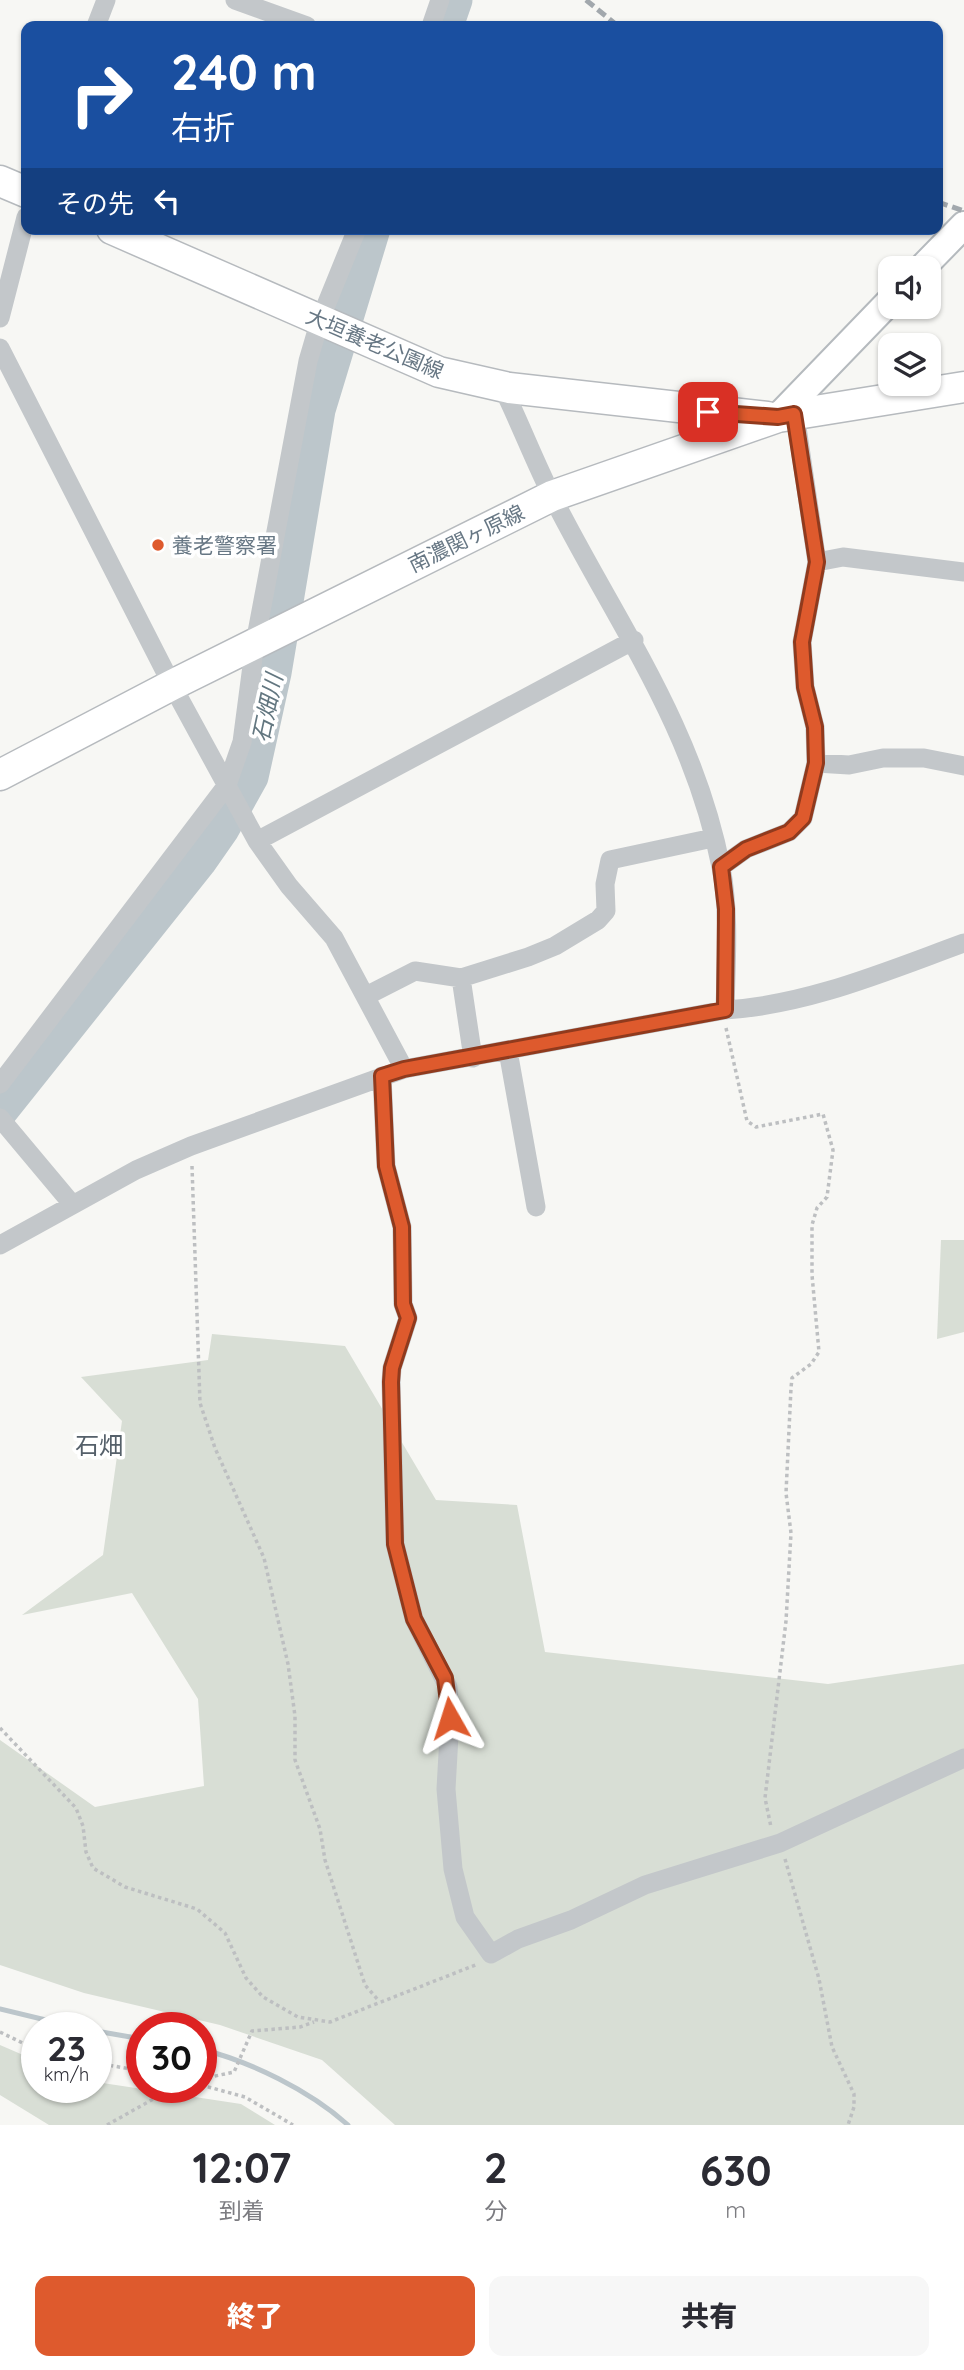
<!DOCTYPE html>
<html lang="ja">
<meta charset="utf-8">
<style>
:root{--surface:#fff;--page:#f7f7f7;--text:#2b2b33;--muted:#7c7c81;--accent:#de5a2d}
body{margin:0;font-family:Quicksand,"Noto Sans JP",sans-serif;background:var(--page);color:var(--text);height:100vh;display:flex;flex-direction:column;font-size:26px;white-space:nowrap}
*{box-sizing:border-box;margin:0}
p{font-size:23px;color:var(--muted)}
.icon{flex:none;width:38px;height:38px;fill:none;stroke:currentColor;stroke-width:2;stroke-linecap:round;stroke-linejoin:round}
.map{position:relative;height:2125px;overflow:hidden}
.panel{display:flex;flex-direction:column;background:var(--surface);flex:1}
.panel>*{flex:none}
.banner{position:absolute;left:21px;top:21px;width:922px;height:214px;border-radius:14px;box-shadow:0 2px 5px #0004;background:#1a4fa0;color:#fff;overflow:hidden}
.buttons{position:absolute;left:878px;top:256px;display:grid;gap:14px}
.buttons a{display:grid;place-items:center;width:63px;height:63px;border-radius:14px;background:var(--surface);box-shadow:0 2px 5px #0004;font-size:35px}
.speed{position:absolute;left:21px;top:2012px;display:flex;gap:14px;font-size:35px;font-weight:700;text-align:center}
.speed>*{display:grid;place-content:center;width:91px;height:91px;border-radius:50%;background:var(--surface);box-shadow:0 2px 5px #0004;line-height:1}
.speed small{font-size:18px;font-weight:400}
.speed .limit{border:10px solid #d22;background:#fff;color:#111}
.pin{position:absolute;display:grid;place-items:center;width:60px;height:60px;color:#fff;margin:-30px;border-radius:14px;box-shadow:0 4px 10px #0006}
.me{position:absolute;width:77px;margin:-38px;rotate:354deg;stroke-linejoin:round;filter:drop-shadow(0 0 5px #0008)}
.turn{display:flex;align-items:center;gap:24px;height:147px;padding:0 35px;font-size:32px}
.turn .icon{width:91px;height:91px;stroke-width:2.5}
.turn b{display:block;font-size:49px;line-height:60px}
.then{display:flex;align-items:center;height:66px;padding:0 35px;background:#0003;gap:14px;font-size:26px}
.eta{display:flex;justify-content:space-evenly;align-items:center;height:119px;text-align:center}
.eta b{font-size:42px;font-weight:800;line-height:49px}
.action{display:flex;gap:14px;margin-top:auto;padding:14px 35px}
.action a{flex:1;height:80px;border-radius:14px;background:var(--accent);color:#fff;font-size:28px;font-weight:800;line-height:80px;text-align:center}
.action a+a{background:var(--page);color:var(--text)}
.map>svg:first-child{display:block}
</style>
<div class="map">
<svg width="964" height="2125" viewBox="0 0 964 2125">
<rect width="100%" height="100%" fill="#f7f7f4"/>
<path fill="#d8ded5" d="M941,1240H964V1332L937,1339Z
M212,1334L345,1346L436,1500L517,1505L545,1652L828,1684L964,1664V2125H395L322,2060L220,2025L84,1993L0,1965V1740L95,1807L204,1786L198,1699L132,1593L22,1615L103,1555L122,1421L81,1377L208,1360Z
M0,2045L37,2061V2088H96V2082L241,2104L275,2125H49L0,2095Z"/>
<g fill="none" stroke-linecap="round" stroke-linejoin="round">
<path stroke="#bcc6cb" stroke-width="5" d="M0,2009L79,2028
M96,2031L142,2039
M201,2049C251,2062 309,2090 348,2125"/>
<path stroke="#bcc6cb" stroke-width="33" d="M447,26L456,0
M0,1113L200,862L223,829L252,777L275,673L319,410L374,229"/>
<defs>
<path id="secondary" d="M922,268L964,225
M778,417L891,300"/>
<path id="primary" d="M0,181L26,192
M112,229L439,372L509,388L767,417
M0,775L172,685L552,496L778,417L964,387"/>
</defs>
<use href="#secondary" stroke="#b5babe" stroke-width="30"/>
<use href="#primary" stroke="#b6babe" stroke-width="33"/>
<path stroke="#bdbfc1" stroke-width="3.5" stroke-dasharray="3.5 3.5" stroke-linecap="butt" d="M726,1028L747,1121L756,1127L823,1114L833,1150L827,1197L817,1208L812,1225V1275L819,1352L811,1364L792,1378L791,1388L786,1493L791,1533L786,1621L765,1798L771,1827
M192,1166L200,1403L215,1448L264,1558L288,1664L295,1716V1760L320,1829L325,1860L365,1985L379,2001
M0,1728L76,1808L83,1826L86,1852L93,1868L125,1887L197,1909L225,1933L246,1978L263,1997L298,2017L330,2022L478,1964
M785,1859L819,1979L832,2047L854,2094V2107L848,2125
M0,2032L37,2050
M96,2063L142,2071
M201,2079L234,2072L252,2031L300,2027L314,2022
M201,2085L245,2097L293,2125
M107,2125L173,2088"/>
<path stroke="#c3c7ca" stroke-width="19" d="M235,0L307,26
M96,26L106,0
M431,26L440,0
M0,318L26,217
M0,348L172,685L257,841L289,886L334,938L404,1069
M509,388L508,399C523,431 536,464 552,496C615,621 693,724 721,867C730,914 726,963 725,1010
M817,562L843,557L964,572
M816,763L849,765L883,758H924L964,766
M257,841L634,640
M721,867L746,849L789,832L803,818L816,763L815,727L805,687L802,642L817,562L795,414
M461,978L473,1058
M366,996L415,971L461,978L528,957L555,946L598,920L606,911L605,884L610,860L713,838
M508,1051L536,1207
M382,1076L386,1166L402,1227L403,1304L408,1318L392,1368L391,1382L395,1544L414,1619L448,1687L450,1718L446,1789L453,1869L465,1917L491,1954L518,1939L571,1920L645,1885L780,1843L964,1758
M0,1084L227,785L242,742L255,643L308,361L320,320L357,229
M0,1118L72,1204
M0,1245L136,1170L191,1146L404,1069L725,1010C808,1005 887,971 964,943"/>
<use href="#secondary" stroke="#fff" stroke-width="26"/>
<use href="#primary" stroke="#fff" stroke-width="30"/>
<path stroke="#a2a8ad" stroke-width="5" stroke-dasharray="10 5" stroke-linecap="butt" d="M586,0L618,26
M938,202L964,211"/>
</g>
<g fill="none" stroke-linecap="round" stroke-linejoin="round">
<defs>
<path id="route" d="M450,1718L445,1678L414,1619L395,1544L391,1382L392,1368L408,1318L403,1304L402,1227L386,1166L382,1076L404,1069L725,1010L726,909L721,867L746,849L789,832L803,818L816,763L815,727L805,687L802,642L817,562L794,414L778,417L708,412"/>
</defs>
<use href="#route" stroke="#903a1d" stroke-width="18"/>
<use href="#route" stroke="#de5a2d" stroke-width="12"/>
</g>
<circle fill="#de5a2d" stroke="#fff" stroke-width="2.5" cx="158" cy="545" r="7"/>
<g text-anchor="middle" dominant-baseline="central" stroke-width="7" stroke-linejoin="round" paint-order="stroke">
<g font-size="21" fill="#677784" stroke="#fff">
<text transform="translate(375 343) rotate(23)">大垣養老公園線</text>
<text transform="translate(466 538) rotate(-26)">南濃関ヶ原線</text>
</g>
<g font-size="21" fill="#677784" stroke="#fff" text-anchor="start">
<text x="172" y="545">養老警察署</text>
</g>
<g font-size="23" font-style="italic" fill="#637780" stroke="#fff">
<text transform="translate(267 708) rotate(-78)">石畑川</text>
</g>
<g font-size="24" fill="#55606a" stroke="#fff">
<text x="99" y="1445">石畑</text>
</g>
</g>
</svg>
<div class="buttons">
<a><svg class="icon" aria-label="sound" viewBox="0 0 24 24"><path d="M4 9h4l5-4v14l-5-4H4zM17 9q2 3 0 6"/></svg></a>
<a><svg class="icon" aria-label="layers" viewBox="0 0 24 24"><path d="M12 4l9 5-9 5-9-5zM3 14l9 5 9-5"/></svg></a>
</div>
<div class="speed"><div>23<small>km/h</small></div><div class="limit">30</div></div>
<div class="pin" style="left:708px;top:412px;background:#d93025"><svg class="icon" aria-label="arrive" viewBox="0 0 24 24"><path d="M6 21V4h12l-3 4 3 4H6"/></svg></div>
<svg class="me" style="left:450px;top:1718px" viewBox="-20 -20 40 40"><path d="M0-17L14 15 0 8-14 15z" fill="#de5a2d" stroke="#fff" stroke-width="4"/></svg>
<div class="banner">
<div class="turn"><svg class="icon" aria-label="right" viewBox="0 0 24 24"><path d="M7 20v-9h11M14 6l5 5-5 5"/></svg><div><b>240 m</b>右折</div></div>
<div class="then">その先<svg class="icon" aria-label="left" viewBox="0 0 24 24"><path d="M17 20v-9H6M10 6l-5 5 5 5"/></svg></div>
</div>
</div>
<section class="panel">
<div class="eta">
<div><b>12:07</b><p>到着</p></div>
<div><b>2</b><p>分</p></div>
<div><b>630</b><p>m</p></div>
</div>
<div class="action"><a>終了</a><a>共有</a></div>
</section>
